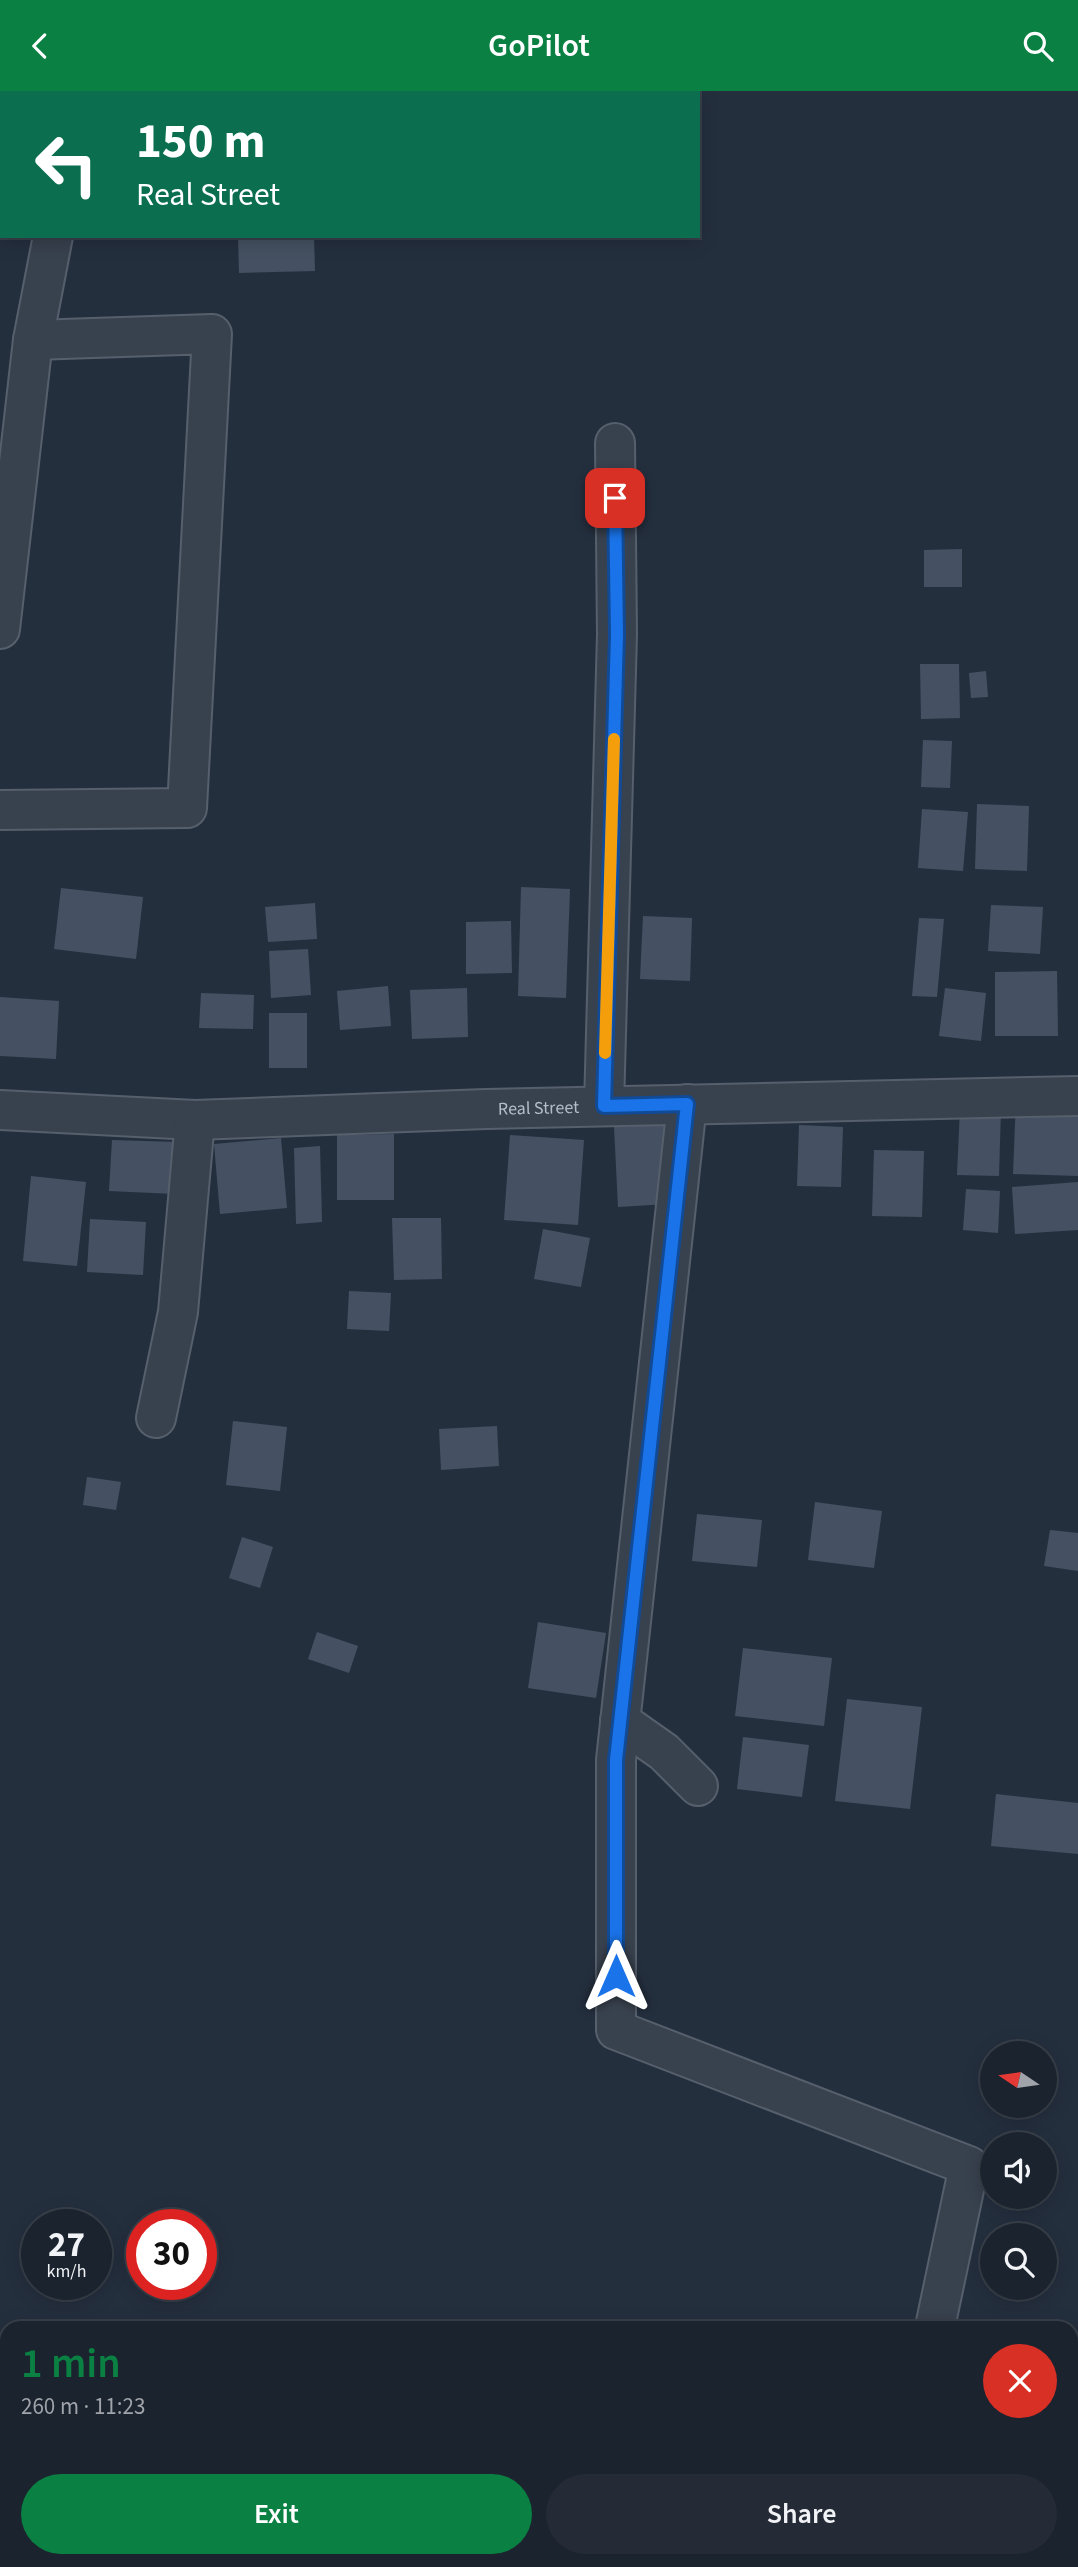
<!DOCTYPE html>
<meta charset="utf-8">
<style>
:root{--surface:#1b232e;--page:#242b36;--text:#f1f3f6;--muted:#a0a4aa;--line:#39404a;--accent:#0b8043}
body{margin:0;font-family:"Source Sans 3",sans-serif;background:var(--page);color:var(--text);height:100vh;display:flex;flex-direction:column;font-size:26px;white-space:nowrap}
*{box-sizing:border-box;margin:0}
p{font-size:23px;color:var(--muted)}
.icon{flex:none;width:38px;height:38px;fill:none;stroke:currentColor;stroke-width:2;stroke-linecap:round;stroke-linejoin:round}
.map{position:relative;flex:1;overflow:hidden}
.details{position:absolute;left:0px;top:2230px;width:1078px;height:247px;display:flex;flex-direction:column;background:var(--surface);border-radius:21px 21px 0 0;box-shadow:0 4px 18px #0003,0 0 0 2px var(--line)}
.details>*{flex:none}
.banner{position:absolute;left:0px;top:0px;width:700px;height:147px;box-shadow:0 4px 18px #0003,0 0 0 2px var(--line);background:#0b6e4f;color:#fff;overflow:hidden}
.needle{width:46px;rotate:283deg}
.tools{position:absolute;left:980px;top:1950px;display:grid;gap:14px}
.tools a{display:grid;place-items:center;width:77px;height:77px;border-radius:50%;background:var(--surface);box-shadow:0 4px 18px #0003,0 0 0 2px var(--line);font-size:35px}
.speed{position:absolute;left:21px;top:2118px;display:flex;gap:14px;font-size:35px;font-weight:700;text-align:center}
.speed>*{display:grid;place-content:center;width:91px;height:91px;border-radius:50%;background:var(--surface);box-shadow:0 4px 18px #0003,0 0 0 2px var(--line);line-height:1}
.speed small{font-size:18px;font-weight:400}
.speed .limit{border:10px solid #d22;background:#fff;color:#111}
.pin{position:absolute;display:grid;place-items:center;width:60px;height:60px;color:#fff;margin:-30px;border-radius:14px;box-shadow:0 4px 10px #0006}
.me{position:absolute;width:77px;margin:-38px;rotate:0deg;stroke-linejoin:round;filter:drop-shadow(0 0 5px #0008)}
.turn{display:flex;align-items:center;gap:24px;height:147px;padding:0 21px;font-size:32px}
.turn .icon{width:91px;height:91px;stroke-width:2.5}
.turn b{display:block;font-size:49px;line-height:60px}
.round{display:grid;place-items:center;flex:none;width:74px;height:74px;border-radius:37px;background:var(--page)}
.summary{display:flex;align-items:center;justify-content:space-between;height:119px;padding:0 21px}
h1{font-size:42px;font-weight:600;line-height:52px;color:var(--accent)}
.action{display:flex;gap:14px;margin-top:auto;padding:14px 21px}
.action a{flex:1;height:80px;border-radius:42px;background:var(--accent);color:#fff;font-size:28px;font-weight:600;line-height:80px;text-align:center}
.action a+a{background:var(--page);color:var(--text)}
header{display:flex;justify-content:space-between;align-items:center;height:91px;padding:0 21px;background:var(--accent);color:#fff;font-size:32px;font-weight:600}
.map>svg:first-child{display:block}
</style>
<header><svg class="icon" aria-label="back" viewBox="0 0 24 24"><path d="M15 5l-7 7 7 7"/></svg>GoPilot<svg class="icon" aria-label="search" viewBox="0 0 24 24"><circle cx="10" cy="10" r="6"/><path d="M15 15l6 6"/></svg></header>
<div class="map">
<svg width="1078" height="2476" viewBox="0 0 1078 2476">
<rect width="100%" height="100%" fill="#242f3e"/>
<path fill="#455162" d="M238,145H314L315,180L239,182Z
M962,458V496H924V459Z
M920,573H959L960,627L921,628Z
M986,580L988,606L971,607L969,582Z
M923,649L952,650L950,697L921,696Z
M977,713L1029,715L1027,780L975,778Z
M922,718L968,721L963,780L918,777Z
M521,796L570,798L566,907L518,905Z
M61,797L143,806L136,868L54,858Z
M315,812L317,848L268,851L265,816Z
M991,814L1043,816L1040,863L988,860Z
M643,825L692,827L690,890L640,888Z
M919,827L944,828L937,906L912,905Z
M511,830L512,882L466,883V831Z
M308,858L311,904L271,907L269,860Z
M1057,880L1058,945H995V881Z
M388,895L391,935L340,939L337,900Z
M467,897L468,946L412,948L410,899Z
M945,897L986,902L981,950L939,945Z
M201,902L254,904L253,938L199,937Z
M0,906L59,910L56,968L0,965Z
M269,922H307V977H269Z
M1016,1008L1078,1010V1085L1013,1083Z
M960,1017L1001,1018L999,1085L957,1084Z
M664,1032L668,1113L618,1116L614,1035Z
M799,1034L843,1036L841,1096L797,1095Z
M394,1043V1109H337V1044Z
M510,1044L584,1049L578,1134L504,1129Z
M281,1047L287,1117L220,1123L214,1053Z
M112,1049L177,1051L175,1103L109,1100Z
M320,1055L322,1131L296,1133L294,1057Z
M874,1059L924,1060L922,1126L872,1125Z
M31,1085L86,1091L77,1175L23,1170Z
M1078,1091V1139L1015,1143L1012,1096Z
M966,1098L1000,1100L998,1142L963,1139Z
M392,1127H441L442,1188L394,1189Z
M90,1128L146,1131L143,1184L87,1181Z
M543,1138L590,1147L581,1196L534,1188Z
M349,1200L391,1202L389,1240L347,1238Z
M233,1330L287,1336L280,1400L226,1394Z
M497,1335L499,1375L441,1379L439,1338Z
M87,1386L121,1391L116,1419L83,1414Z
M815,1411L882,1420L874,1477L808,1469Z
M697,1423L762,1429L757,1476L692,1470Z
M1050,1439L1078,1442V1480L1044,1475Z
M242,1446L273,1456L260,1497L229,1487Z
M538,1531L606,1542L596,1607L528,1597Z
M317,1541L358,1555L349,1582L308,1568Z
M743,1557L832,1567L824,1635L735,1625Z
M847,1608L922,1616L910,1718L835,1710Z
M743,1646L809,1654L802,1706L737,1698Z
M996,1703L1078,1712V1763L991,1755Z
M1071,2396L1078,2398V2431L1071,2429Z"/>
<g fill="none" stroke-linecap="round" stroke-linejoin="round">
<defs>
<g id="minor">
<path d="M78,2V0"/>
<path d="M0,111H2"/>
<path d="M0,538L33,249L53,145"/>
<path d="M0,719L187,717L212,243L33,249"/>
<path d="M687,1013L616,1669V1939L969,2075L935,2236"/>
<path d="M604,1015L617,543L615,352"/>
<path id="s1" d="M0,1019L195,1029L486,1018L1078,1005"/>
<path d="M156,1327L178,1221L195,1029"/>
<path d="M620,1630L664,1661L698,1695"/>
<path d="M1071,2340L1078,2343"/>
</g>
</defs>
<use href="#minor" stroke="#565f6c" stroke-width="42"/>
<use href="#minor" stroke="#38414e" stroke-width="38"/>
</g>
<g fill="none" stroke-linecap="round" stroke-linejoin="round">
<defs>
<path id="route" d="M615,407L617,543L604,1015L687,1013L616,1669V1885"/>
</defs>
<use href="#route" stroke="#114b97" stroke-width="18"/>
<use href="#route" stroke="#1a73e8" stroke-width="12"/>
<path stroke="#f59e0b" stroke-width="12" d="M605,962L614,648"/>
</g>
<g text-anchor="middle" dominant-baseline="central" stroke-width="7" stroke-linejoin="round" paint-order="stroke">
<g font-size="18" fill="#b4bcc9" stroke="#1d2633">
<text stroke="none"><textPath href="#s1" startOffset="539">Real Street</textPath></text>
</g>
</g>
</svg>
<div class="tools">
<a><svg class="needle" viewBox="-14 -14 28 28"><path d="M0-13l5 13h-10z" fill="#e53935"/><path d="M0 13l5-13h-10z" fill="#a0a4aa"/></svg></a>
<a><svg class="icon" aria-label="sound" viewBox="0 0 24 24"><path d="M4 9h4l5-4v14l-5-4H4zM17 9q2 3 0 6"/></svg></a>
<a><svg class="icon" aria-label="search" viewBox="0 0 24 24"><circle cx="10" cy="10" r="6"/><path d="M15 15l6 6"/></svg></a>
</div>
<div class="speed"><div>27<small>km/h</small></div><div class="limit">30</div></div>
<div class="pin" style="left:615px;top:407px;background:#d93025"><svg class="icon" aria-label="arrive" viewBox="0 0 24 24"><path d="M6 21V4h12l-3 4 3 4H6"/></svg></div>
<svg class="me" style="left:616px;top:1885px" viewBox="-20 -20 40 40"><path d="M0-17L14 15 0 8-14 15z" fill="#1a73e8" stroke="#fff" stroke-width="4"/></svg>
<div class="banner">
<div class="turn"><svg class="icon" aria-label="left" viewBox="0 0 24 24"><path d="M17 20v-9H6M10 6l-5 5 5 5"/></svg><div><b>150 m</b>Real Street</div></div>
</div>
<section class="details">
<div class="summary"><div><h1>1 min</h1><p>260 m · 11:23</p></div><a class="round" style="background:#d93025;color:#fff"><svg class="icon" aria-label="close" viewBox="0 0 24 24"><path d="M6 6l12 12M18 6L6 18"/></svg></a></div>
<div class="action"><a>Exit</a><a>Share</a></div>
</section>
</div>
